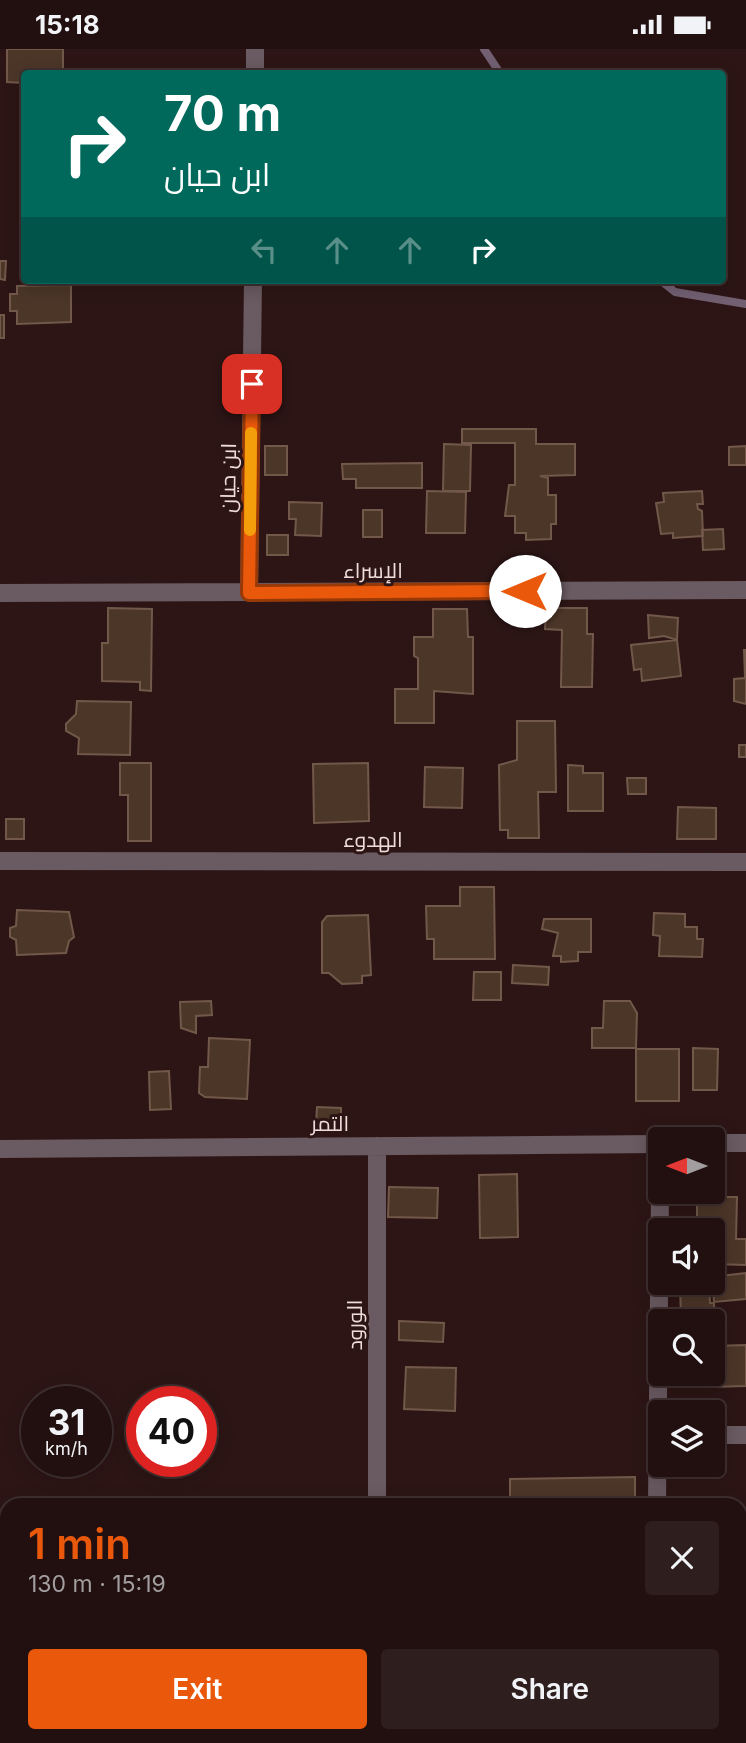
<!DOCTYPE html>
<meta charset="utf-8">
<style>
:root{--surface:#221010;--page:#2e1e1e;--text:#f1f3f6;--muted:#a29d9f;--line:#3f3030;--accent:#ea580c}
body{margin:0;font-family:Inter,Cairo,sans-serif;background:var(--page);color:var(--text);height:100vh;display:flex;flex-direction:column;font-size:26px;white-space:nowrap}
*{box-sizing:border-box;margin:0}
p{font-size:23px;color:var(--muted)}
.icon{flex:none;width:38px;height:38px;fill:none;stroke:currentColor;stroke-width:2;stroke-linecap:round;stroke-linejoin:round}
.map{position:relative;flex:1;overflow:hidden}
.details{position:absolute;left:0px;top:1449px;width:747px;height:245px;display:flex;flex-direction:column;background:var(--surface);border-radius:21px 21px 0 0;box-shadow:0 4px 18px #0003,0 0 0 2px var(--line)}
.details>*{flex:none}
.hud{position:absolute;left:21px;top:21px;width:705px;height:214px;border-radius:7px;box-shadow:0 4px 18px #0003,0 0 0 2px var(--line);background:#00695c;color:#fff;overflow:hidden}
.needle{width:46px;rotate:270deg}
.buttons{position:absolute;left:648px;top:1078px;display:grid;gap:14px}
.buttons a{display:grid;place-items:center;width:77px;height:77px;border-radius:7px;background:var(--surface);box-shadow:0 4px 18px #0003,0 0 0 2px var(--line);font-size:35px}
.speed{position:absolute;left:21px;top:1337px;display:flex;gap:14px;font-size:35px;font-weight:700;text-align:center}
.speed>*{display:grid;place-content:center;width:91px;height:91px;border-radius:50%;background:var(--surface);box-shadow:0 4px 18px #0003,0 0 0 2px var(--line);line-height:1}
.speed small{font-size:18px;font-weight:400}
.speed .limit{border:10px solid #d22;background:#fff;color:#111}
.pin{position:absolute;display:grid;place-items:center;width:60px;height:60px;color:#fff;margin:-30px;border-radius:14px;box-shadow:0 4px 10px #0006}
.me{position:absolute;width:77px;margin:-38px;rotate:270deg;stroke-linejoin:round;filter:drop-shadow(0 0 5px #0008)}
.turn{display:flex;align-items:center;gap:24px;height:147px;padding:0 28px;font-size:32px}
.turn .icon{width:91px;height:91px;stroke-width:2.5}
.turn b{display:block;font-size:49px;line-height:60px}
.lanes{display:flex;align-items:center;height:66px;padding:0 28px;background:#0003;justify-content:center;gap:35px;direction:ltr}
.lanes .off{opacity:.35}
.round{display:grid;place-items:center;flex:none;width:74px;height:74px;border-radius:7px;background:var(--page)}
.head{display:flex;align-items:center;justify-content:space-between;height:119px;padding:0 28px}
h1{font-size:42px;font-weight:600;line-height:52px;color:var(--accent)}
.primary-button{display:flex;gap:14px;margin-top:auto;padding:14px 28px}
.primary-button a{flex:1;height:80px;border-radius:7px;background:var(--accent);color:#fff;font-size:28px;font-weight:600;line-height:80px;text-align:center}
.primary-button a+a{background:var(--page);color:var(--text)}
.status{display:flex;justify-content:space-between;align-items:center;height:49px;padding:0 35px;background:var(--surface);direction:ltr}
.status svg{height:19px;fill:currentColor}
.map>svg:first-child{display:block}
</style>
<div class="status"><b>15:18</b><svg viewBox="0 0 49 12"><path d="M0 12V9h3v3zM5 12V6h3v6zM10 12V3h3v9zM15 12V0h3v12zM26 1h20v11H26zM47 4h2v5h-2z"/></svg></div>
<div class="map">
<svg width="746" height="1694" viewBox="0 0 746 1694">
<rect width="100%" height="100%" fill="#2d1515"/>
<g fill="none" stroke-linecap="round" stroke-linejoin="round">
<path stroke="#726072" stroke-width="8" d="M484,0L500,24
M660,231L675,243L746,255"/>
</g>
<path fill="#4c3628" stroke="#715849" stroke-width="2" d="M7,0H63V24H24V34L7,33Z
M0,212H6L5,231L0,230Z
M71,236V273L17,275V262H10V245H17V237Z
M0,266H4V289H0Z
M462,380H536V395H575V426L540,427L548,429V446H556V475H551V490L526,491V484H515V467H505L509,436H515V394H462Z
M444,395L471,396L470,442H443Z
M265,397H287V426H265Z
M746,397V416H729V398Z
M422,414V439H356V430H343L342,415Z
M427,442L466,443L465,484H426Z
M702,442L703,455H697L698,460L702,462L703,487L673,489V484L661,485L656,454L664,453L663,444Z
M289,453L322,454L321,487L295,486L296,470H289Z
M363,461H382V488H363Z
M723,480L724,500L703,501L702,481Z
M267,486H288V506H267Z
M108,559L152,560L151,642L140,641V633L102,632V594H108Z
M546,559H587V585H593L592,638H561L562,581L545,580Z
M433,560H467L468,588H473V645L434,642V674H395V640H418V609L414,607V588H433Z
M648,566L678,569L677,591L664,587L649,589Z
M677,591L681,627L642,632L641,620L634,621L631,596Z
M744,601H746V655L734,652V630L745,629Z
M77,652L131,653L130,706L78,705L79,689L66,682V675L76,665Z
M517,672H555L556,743H538L539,789H508V781H500L499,716L517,711Z
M739,696H746V708H739Z
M120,714H151V792H128V746H120Z
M368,714L369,772L314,774L313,715Z
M568,716L583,717V724H603V762H568Z
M425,718L463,719L462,759L424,758Z
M627,729H646V745H628Z
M678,758L716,759V790H677Z
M6,770H24V790H6Z
M460,838H494L495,910H434V890H427L426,857H460Z
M17,861L69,863L74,888L69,892L66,904L17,906L16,891L10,888V879L16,877Z
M654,864L685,865V878H697V890H703L702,908L659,907L660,887L653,886Z
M368,866L371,926L362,927V934L342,935L329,924H322V873L327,867Z
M544,870H591V903H578V912L561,913V907H553L558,884L542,880Z
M513,916L549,918L548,936L512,934Z
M474,923H501V951H473Z
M211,952L212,966L196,967V984L181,979L180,953Z
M604,952H630L637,964L636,999H592V979H603Z
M209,989L250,991L247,1050L205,1048L199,1044L200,1018H208Z
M693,999L718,1000L717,1041H693Z
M636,1000H679V1052H636Z
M169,1022L171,1060L150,1061L149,1023Z
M317,1058L341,1059V1075L316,1074Z
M517,1125L518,1188L480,1189L479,1126Z
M389,1138L438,1139L437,1169L388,1168Z
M697,1148H737L736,1190H746V1216L712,1215V1181H697Z
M746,1224V1250L714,1253L712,1228Z
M680,1234H709L710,1254H714L715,1291H712V1272H681Z
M399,1272L444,1274L443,1293L399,1291Z
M746,1296V1337L711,1338L712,1297Z
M406,1318L456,1319L455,1362L404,1360Z
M635,1428V1456H510V1430Z
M740,1558H743L745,1627H740Z
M740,1629H746V1657L740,1656Z
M549,1687H620L619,1694H555Z
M651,1687H693V1694H651Z"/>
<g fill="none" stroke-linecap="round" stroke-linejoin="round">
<path stroke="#6a5a61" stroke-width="18" d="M255,24V0
M0,544L746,541
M249,544L253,231
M0,812L746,813
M712,1094H746
M377,1097V1456
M0,1100L660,1095
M712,1386H746
M657,1456L660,1143
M740,1510L746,1511
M378,1687V1694"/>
</g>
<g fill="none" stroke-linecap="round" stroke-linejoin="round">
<defs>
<path id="route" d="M252,335L249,544L525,542"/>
</defs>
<use href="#route" stroke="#983908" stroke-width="18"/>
<use href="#route" stroke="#ea580c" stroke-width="12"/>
<path stroke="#f59e0b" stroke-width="12" d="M250,481L251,384"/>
</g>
<g text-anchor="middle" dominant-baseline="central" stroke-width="6" stroke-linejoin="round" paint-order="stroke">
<g font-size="21" fill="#efdddc" stroke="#2d1515">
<text transform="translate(228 429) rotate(-89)">ابن حيان</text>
<text x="373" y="521">الإسراء</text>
<text x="373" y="790">الهدوء</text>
<text x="330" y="1074">التمر</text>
<text transform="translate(354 1276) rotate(-90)">الورود</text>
</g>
</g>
</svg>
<div class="buttons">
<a><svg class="needle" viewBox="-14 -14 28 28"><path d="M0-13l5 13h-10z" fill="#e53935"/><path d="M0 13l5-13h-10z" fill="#a29d9f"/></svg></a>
<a><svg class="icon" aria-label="sound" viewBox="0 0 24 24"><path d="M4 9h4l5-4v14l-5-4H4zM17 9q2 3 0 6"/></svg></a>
<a><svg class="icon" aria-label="search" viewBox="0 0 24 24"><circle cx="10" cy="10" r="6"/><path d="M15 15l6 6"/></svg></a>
<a><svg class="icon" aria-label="layers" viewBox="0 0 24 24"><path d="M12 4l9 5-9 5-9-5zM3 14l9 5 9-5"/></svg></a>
</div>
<div class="speed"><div>31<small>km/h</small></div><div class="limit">40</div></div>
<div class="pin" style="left:252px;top:335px;background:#d93025"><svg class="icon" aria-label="arrive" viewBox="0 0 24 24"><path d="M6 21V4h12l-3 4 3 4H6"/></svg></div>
<svg class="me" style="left:525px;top:542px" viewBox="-20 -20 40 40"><circle r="19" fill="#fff"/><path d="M0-13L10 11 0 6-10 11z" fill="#ea580c"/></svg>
<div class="hud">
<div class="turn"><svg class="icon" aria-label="right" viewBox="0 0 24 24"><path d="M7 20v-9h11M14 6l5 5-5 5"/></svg><div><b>70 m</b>ابن حيان</div></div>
<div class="lanes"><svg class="icon off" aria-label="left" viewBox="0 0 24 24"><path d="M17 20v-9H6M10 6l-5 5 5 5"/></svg><svg class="icon off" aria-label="ahead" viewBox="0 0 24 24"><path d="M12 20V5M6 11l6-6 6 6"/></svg><svg class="icon off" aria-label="ahead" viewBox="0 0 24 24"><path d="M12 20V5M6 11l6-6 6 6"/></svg><svg class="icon" aria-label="right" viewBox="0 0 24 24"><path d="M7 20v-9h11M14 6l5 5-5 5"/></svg></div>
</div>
<section class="details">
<div class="head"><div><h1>1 min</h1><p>130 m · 15:19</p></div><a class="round"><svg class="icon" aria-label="close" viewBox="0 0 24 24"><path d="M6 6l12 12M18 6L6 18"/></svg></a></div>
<div class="primary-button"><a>Exit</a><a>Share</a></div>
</section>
</div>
